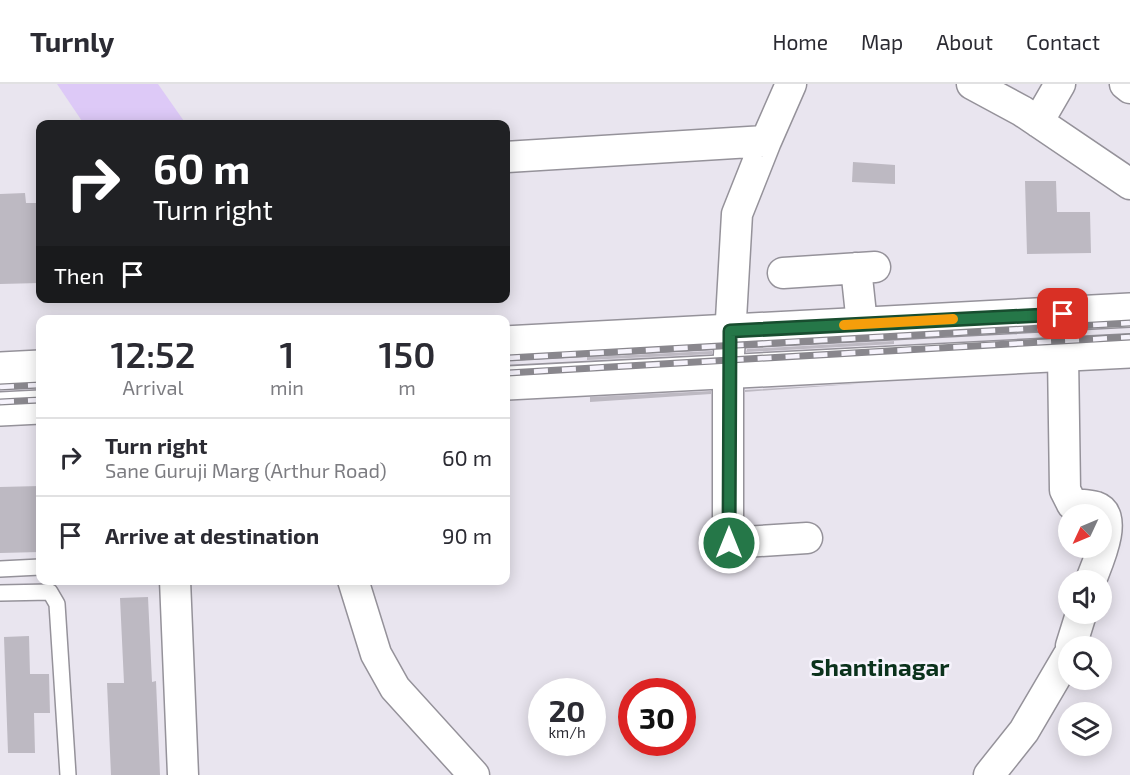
<!DOCTYPE html>
<style>
:root{--surface:#fff;--page:#f2f2f3;--text:#2b2b33;--muted:#7c7c81;--line:#e1e1e2}
body{margin:0;font-family:"Exo 2",sans-serif;background:var(--page);color:var(--text);height:100vh;display:flex;flex-direction:column;font-size:22px;white-space:nowrap}
*{box-sizing:border-box;margin:0}
p{font-size:20px;color:var(--muted)}
.icon{flex:none;width:33px;height:33px;fill:none;stroke:currentColor;stroke-width:2;stroke-linecap:round;stroke-linejoin:round}
.map{position:relative;flex:1;overflow:hidden}
.sheet{position:absolute;left:36px;top:231px;width:474px;height:270px;display:flex;flex-direction:column;background:var(--surface);border-radius:12px;box-shadow:0 3px 15px #0003}
.sheet>*{flex:none}
.guide{position:absolute;left:36px;top:36px;width:474px;height:183px;border-radius:12px;box-shadow:0 3px 15px #0003;background:#202124;color:#fff;overflow:hidden}
.needle{width:39px;rotate:226deg}
.tools{position:absolute;left:1058px;top:420px;display:grid;gap:12px}
.tools a{display:grid;place-items:center;width:54px;height:54px;border-radius:50%;background:var(--surface);box-shadow:0 3px 15px #0003;font-size:30px}
.speed{position:absolute;left:528px;top:594px;display:flex;gap:12px;font-size:30px;font-weight:700;text-align:center}
.speed>*{display:grid;place-content:center;width:78px;height:78px;border-radius:50%;background:var(--surface);box-shadow:0 3px 15px #0003;line-height:1}
.speed small{font-size:15px;font-weight:400}
.speed .limit{border:9px solid #d22;background:#fff;color:#111}
.pin{position:absolute;display:grid;place-items:center;width:51px;height:51px;color:#fff;margin:-26px;border-radius:12px;box-shadow:0 3px 9px #0006}
.me{position:absolute;width:66px;margin:-33px;rotate:0deg;stroke-linejoin:round;filter:drop-shadow(0 0 4px #0008)}
.turn{display:flex;align-items:center;gap:21px;height:126px;padding:0 18px;font-size:27px}
.turn .icon{width:78px;height:78px;stroke-width:2.5}
.turn b{display:block;font-size:42px;line-height:51px}
.then{display:flex;align-items:center;height:57px;padding:0 18px;background:#0003;gap:12px;font-size:22px}
.eta{display:flex;justify-content:space-evenly;align-items:center;height:102px;text-align:center}
.eta b{font-size:36px;font-weight:600;line-height:42px}
ul{padding:0;list-style:none}
li{display:flex;align-items:center;gap:18px;height:78px;padding:0 18px;border-top:2px solid var(--line)}
li div{flex:1}
li b{display:block;font-size:22px}
li em{font-style:normal}
header{display:flex;align-items:center;gap:36px;box-sizing:border-box;height:84px;padding:0 30px;background:var(--surface);border-bottom:2px solid var(--line)}
header strong{font-size:28px}
nav{display:flex;gap:33px;margin-inline-start:auto;font-size:21px}
.map>svg:first-child{display:block}
</style>
<header>
<strong>Turnly</strong>
<nav><a>Home</a><a>Map</a><a>About</a><a>Contact</a></nav>
</header>
<div class="map">
<svg width="1130" height="691" viewBox="0 0 1130 691">
<rect width="100%" height="100%" fill="#e9e5ef"/>
<path fill="#ddc9f7" d="M57,0H158L186,40H84Z"/>
<path fill="#bdb9c2" d="M853,78L895,81V100L852,98Z
M1025,97H1056L1057,128H1090L1091,169L1027,170Z
M25,109L26,119H40V199L0,200V110Z
M894,257V260L746,268L747,265Z
M712,267V270L587,276V273Z
M868,299L745,308V306Z
M711,307V310L590,318V313Z
M40,402V468L0,469V403Z
M148,513L152,598L156,597L160,691H111L107,599H124L120,514Z
M29,552L30,590H49L50,629H34L35,669H8L4,553Z"/>
<g fill="none" stroke-linecap="round" stroke-linejoin="round">
<defs>
<path id="service" d="M0,485L40,483
M0,509L50,508L57,520L68,691"/>
<path id="minor" d="M972,0L1022,27L1130,100
M1125,0L1130,4
M1038,38L1060,0
M766,57L791,0
M506,73L766,57L737,130L728,288V459L807,454
M856,184L862,240
M783,189L875,183
M1063,271L1065,406L1072,420C1080,421 1089,421 1096,423C1120,431 1097,480 1091,496
M175,496L183,691
M353,496L376,570L395,604L474,691
M1071,562L1081,530
M989,691L1024,647L1068,572"/>
<path id="secondary" d="M506,259L1130,226
M0,285L40,283
M506,299L1130,267
M0,325L40,323"/>
</defs>
<use href="#service" stroke="#95929a" stroke-width="18"/>
<use href="#minor" stroke="#95929a" stroke-width="33"/>
<use href="#secondary" stroke="#95929a" stroke-width="36"/>
<use href="#service" stroke="#fff" stroke-width="15"/>
<use href="#minor" stroke="#fff" stroke-width="30"/>
<use href="#secondary" stroke="#fff" stroke-width="33"/>
<defs>
<path id="rail" d="M506,274L1130,239
M506,289L1130,253
M0,303L40,301
M0,318L40,316"/>
</defs>
<use href="#rail" stroke="#89878d" stroke-width="7"/>
<use href="#rail" stroke="#f6f3fc" stroke-width="4.5" stroke-dasharray="14" stroke-linecap="butt"/>
</g>
<g fill="none" stroke-linecap="round" stroke-linejoin="round">
<defs>
<path id="route" d="M729,459L730,247L1063,230"/>
</defs>
<use href="#route" stroke="#184d2f" stroke-width="15"/>
<use href="#route" stroke="#257748" stroke-width="10"/>
<path stroke="#f59e0b" stroke-width="10" d="M844,241L953,235"/>
</g>
<g text-anchor="middle" dominant-baseline="central" stroke-width="5" stroke-linejoin="round" paint-order="stroke">
<g font-size="24" font-weight="bold" fill="#0b321c" stroke="#f6f3fc">
<text x="880" y="582">Shantinagar</text>
</g>
</g>
</svg>
<div class="tools">
<a><svg class="needle" viewBox="-14 -14 28 28"><path d="M0-13l5 13h-10z" fill="#e53935"/><path d="M0 13l5-13h-10z" fill="#7c7c81"/></svg></a>
<a><svg class="icon" aria-label="sound" viewBox="0 0 24 24"><path d="M4 9h4l5-4v14l-5-4H4zM17 9q2 3 0 6"/></svg></a>
<a><svg class="icon" aria-label="search" viewBox="0 0 24 24"><circle cx="10" cy="10" r="6"/><path d="M15 15l6 6"/></svg></a>
<a><svg class="icon" aria-label="layers" viewBox="0 0 24 24"><path d="M12 4l9 5-9 5-9-5zM3 14l9 5 9-5"/></svg></a>
</div>
<div class="speed"><div>20<small>km/h</small></div><div class="limit">30</div></div>
<div class="pin" style="left:1063px;top:230px;background:#d93025"><svg class="icon" aria-label="arrive" viewBox="0 0 24 24"><path d="M6 21V4h12l-3 4 3 4H6"/></svg></div>
<svg class="me" style="left:729px;top:459px" viewBox="-20 -20 40 40"><circle r="17" fill="#257748" stroke="#fff" stroke-width="3"/><path d="M0-11L8 9 0 5-8 9z" fill="#fff"/></svg>
<div class="guide">
<div class="turn"><svg class="icon" aria-label="right" viewBox="0 0 24 24"><path d="M7 20v-9h11M14 6l5 5-5 5"/></svg><div><b>60 m</b>Turn right</div></div>
<div class="then">Then<svg class="icon" aria-label="arrive" viewBox="0 0 24 24"><path d="M6 21V4h12l-3 4 3 4H6"/></svg></div>
</div>
<section class="sheet">
<div class="eta">
<div><b>12:52</b><p>Arrival</p></div>
<div><b>1</b><p>min</p></div>
<div><b>150</b><p>m</p></div>
</div>
<ul>
<li><svg class="icon" aria-label="right" viewBox="0 0 24 24"><path d="M7 20v-9h11M14 6l5 5-5 5"/></svg><div><b>Turn right</b><p>Sane Guruji Marg (Arthur Road)</p></div><em>60 m</em></li>
<li><svg class="icon" aria-label="arrive" viewBox="0 0 24 24"><path d="M6 21V4h12l-3 4 3 4H6"/></svg><div><b>Arrive at destination</b></div><em>90 m</em></li>
</ul>
</section>
</div>
